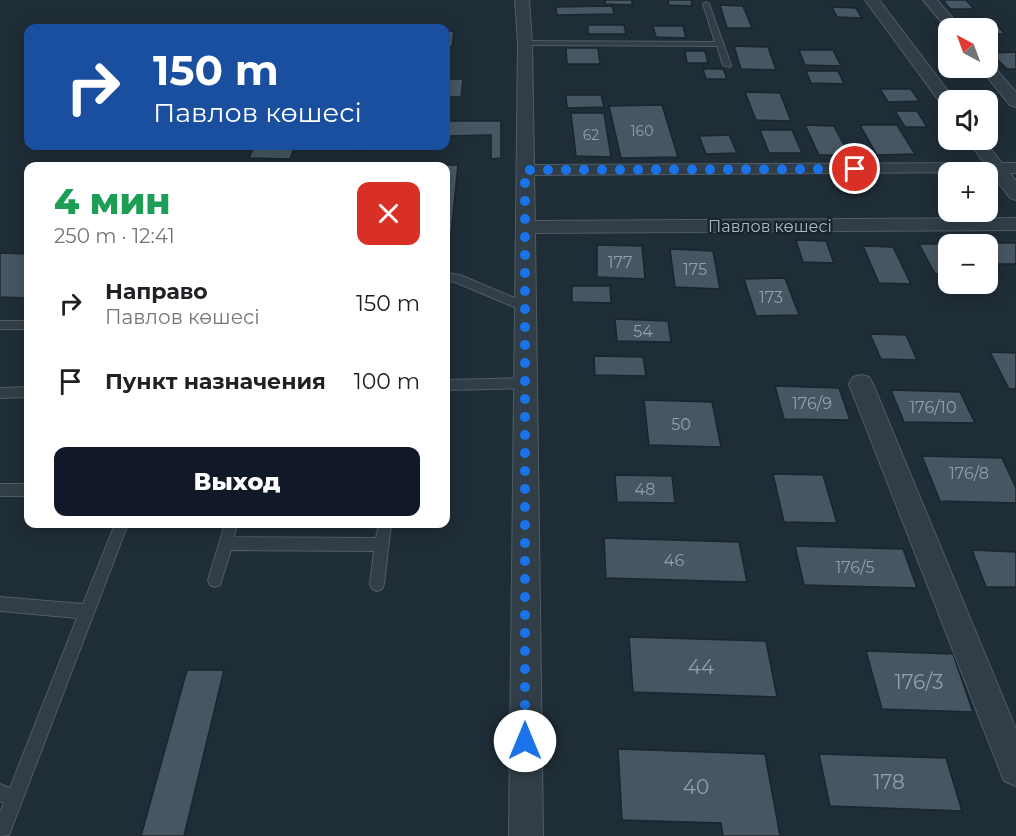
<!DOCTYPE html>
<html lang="ru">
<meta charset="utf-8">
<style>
:root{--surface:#fff;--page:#f2f2f2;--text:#202124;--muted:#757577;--accent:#111827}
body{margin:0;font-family:Montserrat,sans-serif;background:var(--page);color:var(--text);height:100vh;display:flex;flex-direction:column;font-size:22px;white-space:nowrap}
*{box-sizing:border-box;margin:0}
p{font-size:20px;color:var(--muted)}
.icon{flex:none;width:33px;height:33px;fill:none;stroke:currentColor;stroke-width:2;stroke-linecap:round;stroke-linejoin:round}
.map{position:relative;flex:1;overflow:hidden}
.side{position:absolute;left:24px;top:162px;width:426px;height:366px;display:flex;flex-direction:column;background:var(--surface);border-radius:12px;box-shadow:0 3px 15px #0003}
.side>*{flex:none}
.banner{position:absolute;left:24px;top:24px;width:426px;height:126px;border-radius:12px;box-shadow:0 3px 15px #0003;background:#1a4fa0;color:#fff;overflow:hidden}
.needle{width:39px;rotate:319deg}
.tools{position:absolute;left:938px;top:18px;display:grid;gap:12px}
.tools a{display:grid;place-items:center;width:60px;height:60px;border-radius:12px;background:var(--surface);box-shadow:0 3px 15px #0003;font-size:30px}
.pin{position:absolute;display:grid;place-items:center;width:51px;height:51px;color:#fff;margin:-26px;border:3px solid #fff;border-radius:50%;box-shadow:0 2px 6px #0007}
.me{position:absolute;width:66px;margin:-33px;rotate:0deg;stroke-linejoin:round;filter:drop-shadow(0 0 4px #0008)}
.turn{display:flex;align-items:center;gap:21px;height:126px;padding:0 30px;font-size:27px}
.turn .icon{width:78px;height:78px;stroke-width:2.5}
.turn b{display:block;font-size:42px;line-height:51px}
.round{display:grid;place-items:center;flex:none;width:63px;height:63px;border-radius:12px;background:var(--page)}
.summary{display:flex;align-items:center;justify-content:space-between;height:102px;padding:0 30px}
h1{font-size:36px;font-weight:800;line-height:45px;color:#1e9e55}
.button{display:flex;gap:12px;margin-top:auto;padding:12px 30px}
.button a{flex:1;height:69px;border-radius:12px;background:var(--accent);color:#fff;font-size:24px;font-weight:800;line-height:69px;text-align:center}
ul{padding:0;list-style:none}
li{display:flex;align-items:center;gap:18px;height:78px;padding:0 30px}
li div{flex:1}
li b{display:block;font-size:22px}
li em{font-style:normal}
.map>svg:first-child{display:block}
</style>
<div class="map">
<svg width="1016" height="836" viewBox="0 0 1016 836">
<rect width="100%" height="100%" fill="#1f2d37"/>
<path fill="#465763" stroke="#1a252e" stroke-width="1.5" d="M605,0H632V5L605,4Z
M668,0H691L692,6L669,5Z
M943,0H966L974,9H950Z
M720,5L743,6L752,28H727Z
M612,6L614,14L557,15L556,7Z
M832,7L856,8L862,18L837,17Z
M993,21L1005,34H987V28H970L963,22Z
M588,25H624L626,34H588Z
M653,26H683L686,38L656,37Z
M446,31H454L452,47H446Z
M734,46L768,47L776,70L741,69Z
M566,48H598L600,64H567Z
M799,50H833L841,66L805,65Z
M685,51H705L708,63H687Z
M1016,52V69H1007L991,53Z
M703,69H723L727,79H706Z
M806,71H838L844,84L811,83Z
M446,79H463L461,97H446Z
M880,89H911L919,101L888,102Z
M745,92L780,93L791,121L756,120Z
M566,95H601L604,107L567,108Z
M662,105L678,157L621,158L609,106Z
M895,111H917L927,127H905Z
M571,113H604L611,157L576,156Z
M446,121H501V158L491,159V135L446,136Z
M805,125L834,126L849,155H819Z
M860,125H897L915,154L877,155Z
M760,130H792L802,153H769Z
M729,135L737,153L706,154L699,136Z
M254,146H295L290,159L249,158Z
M353,146H381L380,149L352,150Z
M406,165H458L449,253H446V166H406Z
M796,240L826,241L834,263L803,262Z
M982,243H1016V264H996L987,251V244Z
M919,244H947L948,274H935Z
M597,245L642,246L645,279L597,277Z
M863,246L893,247L911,284L879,283Z
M670,249L713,251L720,289L675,287Z
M0,253L28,254V298L0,297Z
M785,278L799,315L756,316L744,279Z
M572,286H610L611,303L572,302Z
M615,319L668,321L671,342L617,341Z
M870,334L906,335L917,360L881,359Z
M990,352L1016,353V389H1009Z
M594,356L643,357L646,376L595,375Z
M775,386L839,388L850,420L784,419Z
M891,390L960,392L975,423L904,422Z
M644,400L712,402L721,447L649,445Z
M922,456L1002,458L1016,488V503L940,501Z
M773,474L823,475L837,523L784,522Z
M615,475L672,476L675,503L617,502Z
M604,538L739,542L747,582L606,578Z
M795,546L903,549L917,588L804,585Z
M972,550L1016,552V587H986Z
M629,637L766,641L777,697L633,692Z
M866,651L953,654L973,712L882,709Z
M187,670H224L184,836H141Z
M618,749L765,754L780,836H723L721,823L622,820Z
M819,754L946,758L962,811L830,806Z"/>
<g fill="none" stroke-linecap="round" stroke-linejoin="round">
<defs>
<path id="service" d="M706,2L709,4L731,65L730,67L723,65L717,46L525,45L521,43L525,41L715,42L703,4Z
M446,273L460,275L529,304L530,307L525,311L521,310L455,282L446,281Z
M0,321H28V329H0Z
M525,378L529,380L531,383L529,386L525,388L446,390V380Z
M28,387V397L0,398V388Z
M0,484H28V496H0Z
M115,524H128L9,835L0,836V813L4,803L0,801V784L10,788L77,618L0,611V597L83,604Z
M225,524H237L234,537L376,538L379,524H391L384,584L382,589L377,591L372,589L370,584L374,551L231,550L220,585L215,587L210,585L208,580Z"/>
<path id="minor" d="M515,0H529L532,43L534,165L984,163L968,140H984L1002,163H1016V173H1010L1016,181V200L1010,198L992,174L987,172L534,175L535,221L1016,218V230L535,233L543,836H509L518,43Z
M865,0H879L955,100H948V107L942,105Z
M923,0H937L961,28L948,30Z
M987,64L992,65L1016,92V107L1010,105L980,68H987Z
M861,375L869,377L873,384L1016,729V786L1004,781L849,384L853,377Z"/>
</defs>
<use href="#service" stroke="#505c66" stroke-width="2"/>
<use href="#minor" stroke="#505c66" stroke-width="2"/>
<use href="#service" fill="#323e47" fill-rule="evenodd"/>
<use href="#minor" fill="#323e47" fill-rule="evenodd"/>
</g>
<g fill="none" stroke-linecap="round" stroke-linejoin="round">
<path stroke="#1a73e8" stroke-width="10" stroke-dasharray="0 18" d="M525,741V170L855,169"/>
</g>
<g text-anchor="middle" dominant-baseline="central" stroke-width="4.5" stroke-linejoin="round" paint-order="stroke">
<g font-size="14" fill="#92a0ac">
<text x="642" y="131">160</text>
<text x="591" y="135">62</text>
</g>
<g font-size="16" fill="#acb9c5" stroke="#18232c">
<text x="770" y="226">Павлов көшесі</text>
</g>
<g font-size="16" fill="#92a0ac">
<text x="620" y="262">177</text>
<text x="695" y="269">175</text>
<text x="771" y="297">173</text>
<text x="643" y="331">54</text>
<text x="812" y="403">176/9</text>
<text x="933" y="407">176/10</text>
<text x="681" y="424">50</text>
<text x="969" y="473">176/8</text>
<text x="645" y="489">48</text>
<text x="674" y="560">46</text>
<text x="855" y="567">176/5</text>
</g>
<g font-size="20" fill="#92a0ac">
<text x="701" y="667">44</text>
<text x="919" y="682">176/3</text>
<text x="889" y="782">178</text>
<text x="696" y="787">40</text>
</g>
</g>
</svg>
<div class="tools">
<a><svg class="needle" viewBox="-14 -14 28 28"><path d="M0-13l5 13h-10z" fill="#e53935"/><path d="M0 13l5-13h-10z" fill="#757577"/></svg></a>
<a><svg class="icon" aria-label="sound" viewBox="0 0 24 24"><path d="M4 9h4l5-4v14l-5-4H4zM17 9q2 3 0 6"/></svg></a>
<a>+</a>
<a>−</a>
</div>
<div class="pin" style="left:855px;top:169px;background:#d93025"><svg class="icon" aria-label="arrive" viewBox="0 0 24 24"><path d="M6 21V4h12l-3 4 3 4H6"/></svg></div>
<svg class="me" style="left:525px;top:741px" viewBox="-20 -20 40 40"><circle r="19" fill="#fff"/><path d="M0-13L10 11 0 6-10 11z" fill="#1a73e8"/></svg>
<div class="banner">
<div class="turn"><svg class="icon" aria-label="right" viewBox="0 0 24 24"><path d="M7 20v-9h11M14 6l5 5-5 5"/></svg><div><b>150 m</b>Павлов көшесі</div></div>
</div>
<section class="side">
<div class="summary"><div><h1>4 мин</h1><p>250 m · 12:41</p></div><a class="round" style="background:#d93025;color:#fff"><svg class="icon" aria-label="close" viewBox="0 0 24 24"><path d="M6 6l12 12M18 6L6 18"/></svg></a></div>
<ul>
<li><svg class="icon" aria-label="right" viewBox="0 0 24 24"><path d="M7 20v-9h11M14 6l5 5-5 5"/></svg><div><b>Направо</b><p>Павлов көшесі</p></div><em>150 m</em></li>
<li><svg class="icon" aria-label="arrive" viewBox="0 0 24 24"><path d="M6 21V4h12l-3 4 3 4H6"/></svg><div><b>Пункт назначения</b></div><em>100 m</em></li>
</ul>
<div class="button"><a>Выход</a></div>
</section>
</div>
